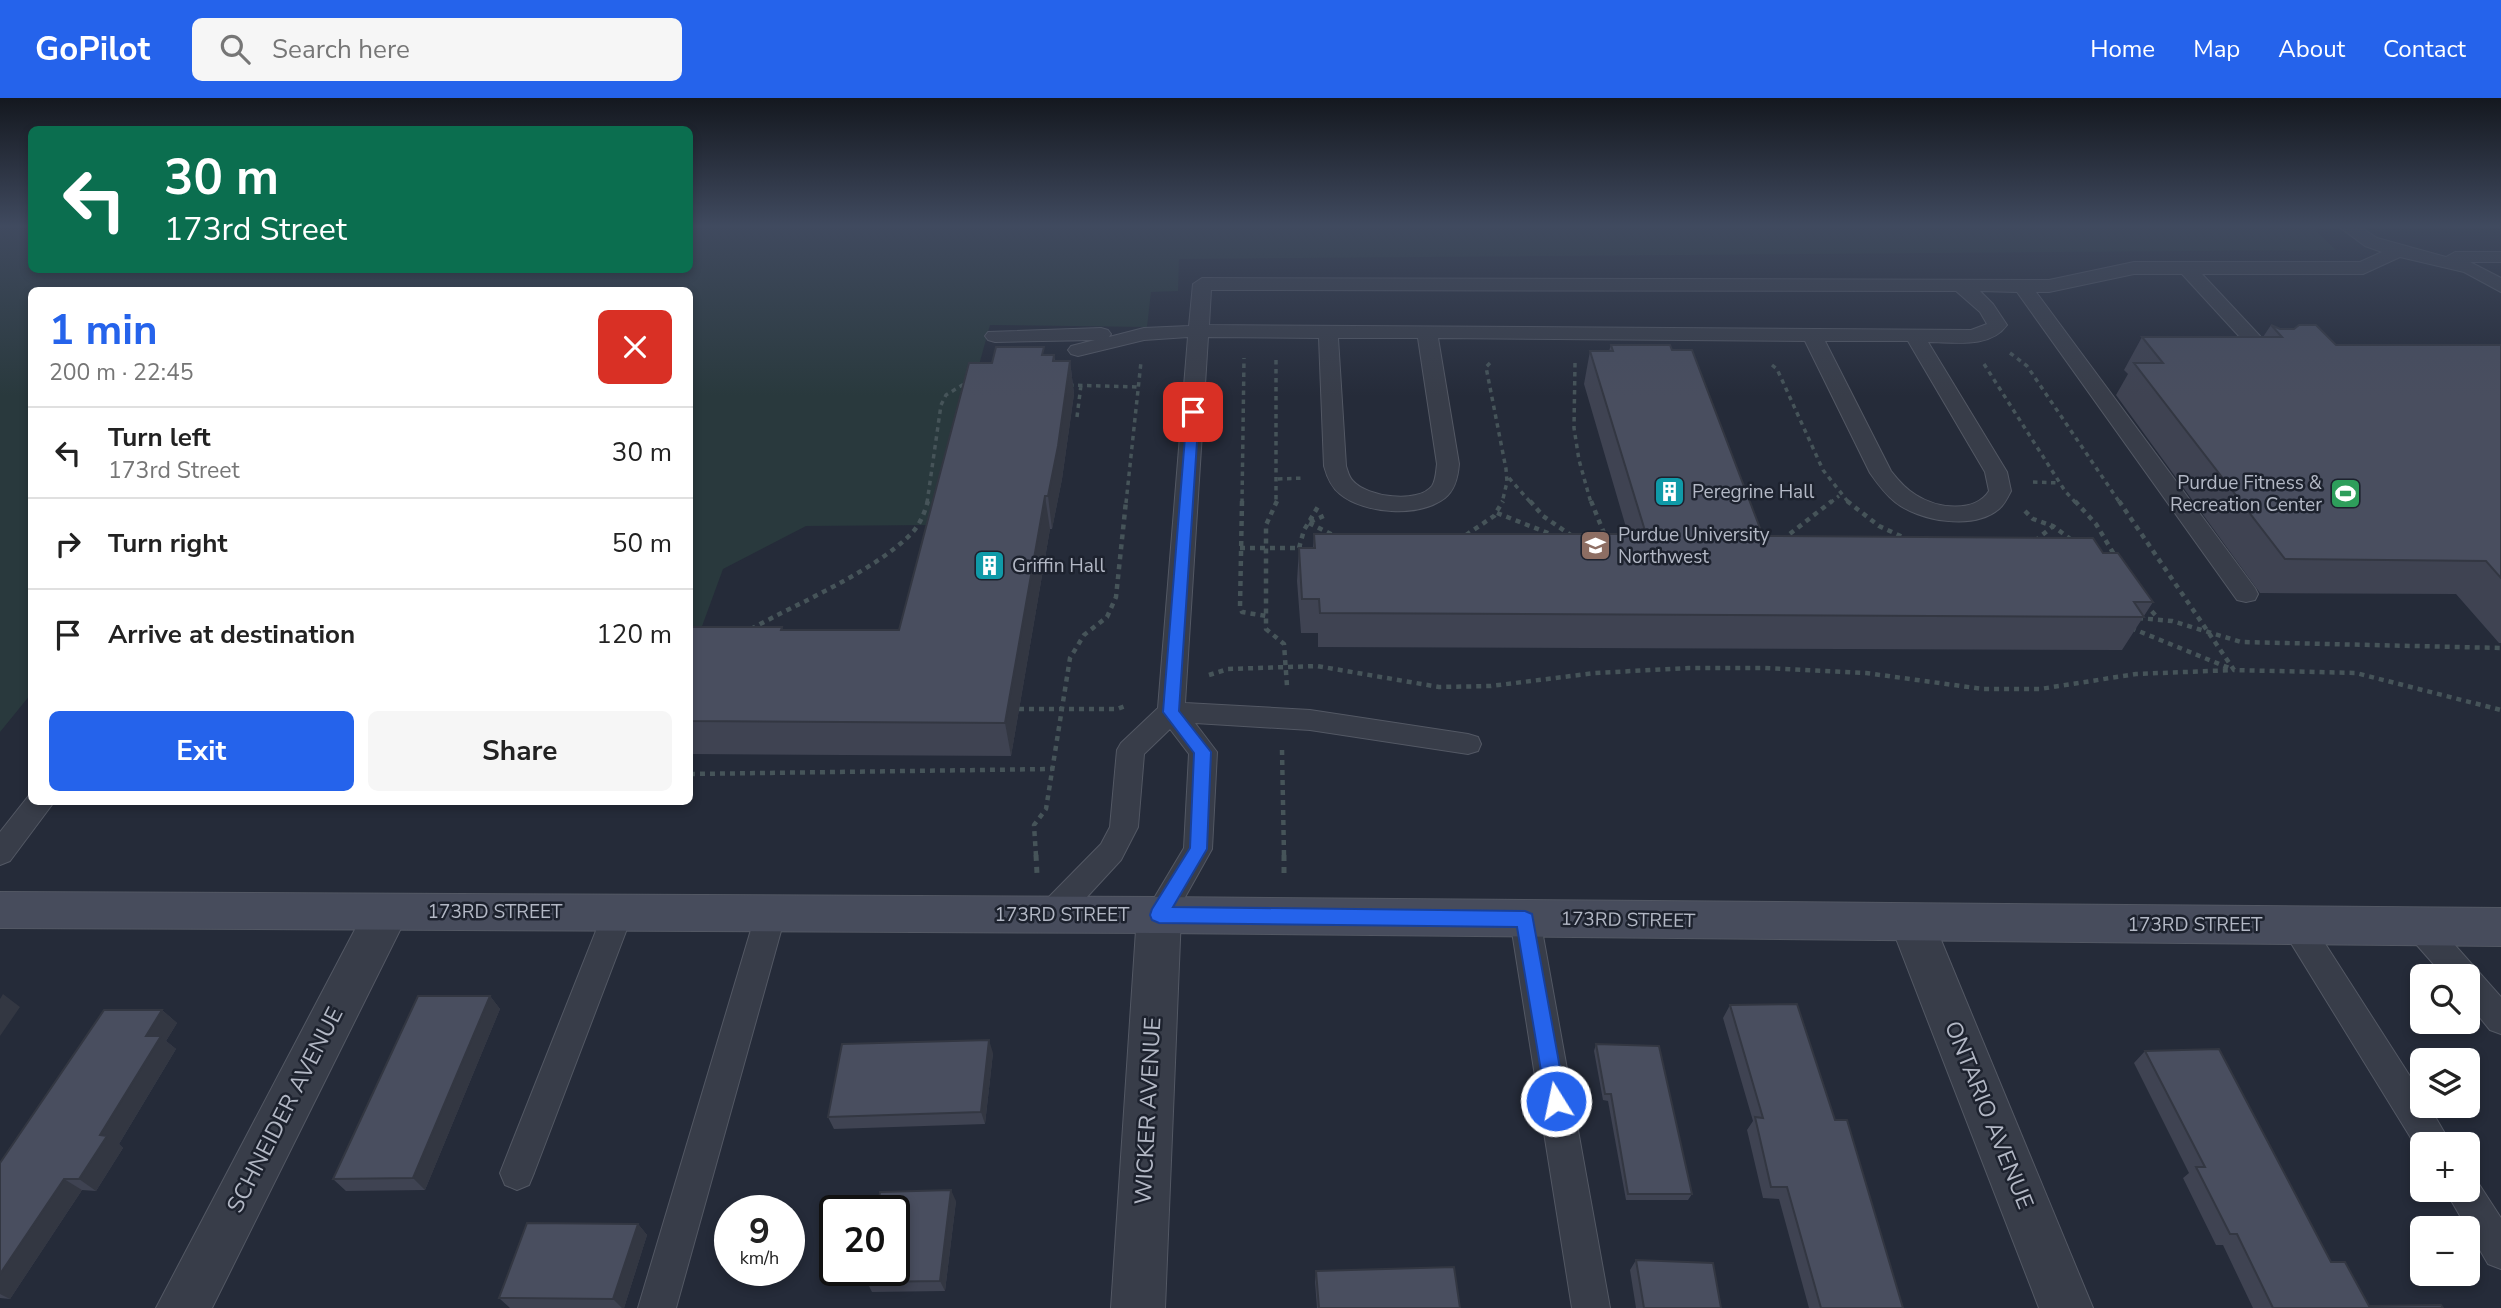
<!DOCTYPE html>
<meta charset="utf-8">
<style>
:root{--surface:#fff;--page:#f6f6f6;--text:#222;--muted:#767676;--line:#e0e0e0;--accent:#2563eb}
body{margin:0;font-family:"Nunito Sans",sans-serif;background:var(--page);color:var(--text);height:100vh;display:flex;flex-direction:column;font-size:26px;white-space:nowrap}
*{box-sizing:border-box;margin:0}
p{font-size:23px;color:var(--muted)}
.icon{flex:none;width:38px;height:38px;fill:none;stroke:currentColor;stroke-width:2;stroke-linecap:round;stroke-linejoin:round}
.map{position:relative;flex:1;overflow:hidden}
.panel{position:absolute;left:28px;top:189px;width:665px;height:518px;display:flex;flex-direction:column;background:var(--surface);border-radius:10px;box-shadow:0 4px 10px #0003}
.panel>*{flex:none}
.banner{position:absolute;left:28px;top:28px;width:665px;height:147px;border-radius:10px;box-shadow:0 4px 10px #0003;background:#0b6e4f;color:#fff;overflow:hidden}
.buttons{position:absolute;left:2410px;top:866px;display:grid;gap:14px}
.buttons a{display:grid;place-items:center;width:70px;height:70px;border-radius:10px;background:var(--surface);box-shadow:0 4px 10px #0003;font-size:35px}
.speed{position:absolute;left:714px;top:1097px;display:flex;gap:14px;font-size:35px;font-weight:700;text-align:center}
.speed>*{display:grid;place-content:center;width:91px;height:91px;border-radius:50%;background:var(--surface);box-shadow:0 4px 10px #0003;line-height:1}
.speed small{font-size:18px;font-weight:400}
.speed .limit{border:4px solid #111;border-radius:10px;background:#fff;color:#111}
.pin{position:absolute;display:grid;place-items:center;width:60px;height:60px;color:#fff;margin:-30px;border-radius:14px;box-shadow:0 4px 10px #0006}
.me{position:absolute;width:77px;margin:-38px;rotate:350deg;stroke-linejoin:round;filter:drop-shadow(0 0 5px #0008)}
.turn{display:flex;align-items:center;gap:24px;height:147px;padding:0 21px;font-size:32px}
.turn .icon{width:91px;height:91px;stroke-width:2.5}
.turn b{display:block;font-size:49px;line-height:60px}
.round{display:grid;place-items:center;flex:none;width:74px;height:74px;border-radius:10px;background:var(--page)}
.headline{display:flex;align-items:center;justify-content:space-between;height:119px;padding:0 21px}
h1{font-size:42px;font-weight:700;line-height:52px;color:var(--accent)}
.button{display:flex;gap:14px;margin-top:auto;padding:14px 21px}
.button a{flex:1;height:80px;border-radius:10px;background:var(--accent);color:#fff;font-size:28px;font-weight:700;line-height:80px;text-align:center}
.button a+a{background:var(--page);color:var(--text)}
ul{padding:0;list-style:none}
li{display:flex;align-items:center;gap:21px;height:91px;padding:0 21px;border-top:2px solid var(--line)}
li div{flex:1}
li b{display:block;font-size:26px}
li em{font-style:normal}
header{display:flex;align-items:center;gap:42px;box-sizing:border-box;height:98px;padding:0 35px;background:var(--accent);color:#fff}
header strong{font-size:33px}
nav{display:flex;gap:38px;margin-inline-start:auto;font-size:24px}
.search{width:490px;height:63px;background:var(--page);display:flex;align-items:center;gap:18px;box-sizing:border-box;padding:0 24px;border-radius:10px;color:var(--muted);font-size:26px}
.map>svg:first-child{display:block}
</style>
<header>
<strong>GoPilot</strong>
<div class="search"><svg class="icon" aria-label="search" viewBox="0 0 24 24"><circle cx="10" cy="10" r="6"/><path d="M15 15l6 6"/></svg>Search here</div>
<nav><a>Home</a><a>Map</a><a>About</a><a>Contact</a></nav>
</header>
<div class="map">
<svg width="2501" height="1210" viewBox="0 0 2501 1210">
<rect width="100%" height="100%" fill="#252b39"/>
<path fill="#29393d" d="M0,128H31L32,172H690V128H2311L2336,152L1179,161L1178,193L1151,194L1147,229L990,227L935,427L806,428L723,471L690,561V192H32L31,596L0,634Z"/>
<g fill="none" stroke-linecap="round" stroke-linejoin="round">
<defs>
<path id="lane" d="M2338,128H2359L2377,140L2446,159L2455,154H2501V164H2470L2501,180V194L2464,174L2400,159L2363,176H2202L2274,253L2277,257L2274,261H2260L2182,176H2134L2049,194H2036L2255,490L2258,496L2255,502L2246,504L2237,502L2017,194L1980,193L1993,206L2007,227C1990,251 1954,244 1928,244L2007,374L2011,393C2008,399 2004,407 1999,411C1973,433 1919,423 1895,404C1885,396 1877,385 1870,375L1805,243L1438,240L1459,366C1458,379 1455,392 1445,400C1419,420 1364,416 1340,396C1331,389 1327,379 1324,368L1319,240L1208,239L1185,605L1310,612L1468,636L1478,639L1481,646L1478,653L1468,656L1310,632L1195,625L1217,654L1212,751L1170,826L1159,830L1148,826L1144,817L1184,750L1189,656L1170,631L1144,656L1138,729L1121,762L1062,826L1051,830L1040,826L1036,817L1040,808L1101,746L1110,729L1117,652L1121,645L1158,610L1188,239L1144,242L1078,258L1071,256L1068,252L1071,248L1095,242L995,244L988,242L985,238L988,234L1101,230L1108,232L1111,236L1109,239L1144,230L1189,228L1193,186L1202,180L2049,182L2134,164H2360L2382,154L2365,148ZM1211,192L1956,193L1980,214L1987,226L1971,232L1209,227ZM1338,240H1418L1437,366C1436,373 1436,382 1432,388C1418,406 1367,399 1353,383C1349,379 1348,374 1346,368ZM1825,243H1908L1985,374L1989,393C1974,416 1936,410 1916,397C1906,391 1898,382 1891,373Z
M30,696L32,704H54L10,763L0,767V734Z
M618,802L629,806L633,815L534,1075L529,1087L517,1092L505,1087L500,1075L603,815L607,806Z
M771,802L782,806L786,815L676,1210H638L756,815L760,806Z
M1525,808L1536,812L1540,821L1610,1210H1572L1510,821L1514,812Z
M2297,815L2308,819L2422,997V1008H2429L2451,1046H2422V1058L2286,837L2282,828L2286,819Z
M2419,815L2430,819L2501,899V936L2490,932L2468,905V878H2444L2408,837L2404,828L2408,819Z
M2468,1077L2475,1080L2501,1120V1171L2488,1166L2445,1092H2468Z"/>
<path id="street" d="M387,796L403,801L409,814L212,1210H156L371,801Z
M1159,799L1175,804L1181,817L1165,1210H1111L1137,817L1143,804Z
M1912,806L1928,812L1934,825L2093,1210H2039L1890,825L1896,812Z"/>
<path id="secondary" d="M0,794L1159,799L2501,810V848L1159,835L0,830Z"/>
</defs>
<use href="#lane" stroke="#535864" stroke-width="2"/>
<use href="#street" stroke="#535864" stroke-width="2"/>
<use href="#secondary" stroke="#535864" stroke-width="2"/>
<path stroke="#465459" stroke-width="3.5" stroke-dasharray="4.5 4.5" stroke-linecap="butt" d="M2010,255L2027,268L2120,405
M1276,262V405
M1490,265L1486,269L1506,371L1507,384L1502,405
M1575,265L1574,330L1579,362L1591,405
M1984,266L2065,393L2076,405
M1772,267L1777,271L1823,372L1849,405
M1069,287L1139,289
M1077,319L1081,287
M1509,380L1531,405
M1278,381L1305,380
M2033,384L2059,385
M927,405L941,307L946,297L969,283
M1126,405L1141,264
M1242,405L1244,260
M1830,405L1839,398"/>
<path stroke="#465459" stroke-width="4.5" stroke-dasharray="5 5" stroke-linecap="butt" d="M1242,403L1240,509L1242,514L1266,518
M1277,403L1266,427V531L1284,546L1287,588
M1530,403L1543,418L1572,438
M1591,403L1606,440
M1847,403L1879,428L1907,441
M2075,403L2096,426L2115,458
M2119,403L2234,572L2356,575L2501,612
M2025,413L2033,421L2053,428L2073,443
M1497,415L1553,437
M1310,424L1328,416
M1309,425L1335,438
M1466,437L1494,418L1503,403
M1782,442L1832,403
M2035,443L2053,428
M1240,450H1302
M1299,450L1304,432L1319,407
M2145,506L2158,520
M2138,520L2172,523L2241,544L2501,550
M2131,530L2229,570
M751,531C800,504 871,475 910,437C920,427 924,416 928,403
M1209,577L1228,571L1317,568L1439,589L1491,588L1595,575L1689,570H1764L1866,575L1983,591H2040L2136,576L2234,572
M1019,611H1117L1125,608
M1282,652L1284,758
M690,676L1052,671
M1036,758L1034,727L1046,711L1070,560L1084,537L1107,519L1116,499L1126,403"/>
<path stroke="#465459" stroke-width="5" stroke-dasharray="6 6" stroke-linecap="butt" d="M1036,757L1037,776
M1284,757V777"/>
<use href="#lane" fill="#383d49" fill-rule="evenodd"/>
<use href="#street" fill="#383d49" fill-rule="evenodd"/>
<use href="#secondary" fill="#474c5c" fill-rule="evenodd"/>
</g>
<path fill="#3f4352" d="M2271,227L2280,231L2336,247H2501V545H2499L2456,496L2260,495L2116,297L2128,276L2124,272L2142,239H2263Z
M1611,247L1763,438L2103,455L2153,504L2122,552L1318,549V535H1301L1297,483L1299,450H1313L1314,436H1628L1584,286L1590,253H1609Z
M1045,257H1054L1055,263H1070L1074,296L1062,381L1052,431H1050L1011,658L690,656V529H782L783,532H899L992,265Z
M490,898L500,911L425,1092L346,1093L333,1081Z
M1730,907L1835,1022L1903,1210H1809L1779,1101L1763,1100L1747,1032L1753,1023L1723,920Z
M162,912L177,925L166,943L176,951L119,1046L123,1050L96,1093L82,1092L10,1201L0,1200V1065Z
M1596,946L1692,1096L1688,1102H1626L1608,1003L1603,1002L1594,953Z
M2145,953L2369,1208L2443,1210H2253L2223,1147H2216L2183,1080L2189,1075L2134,965Z
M993,955L985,1026L834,1031L828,1019Z
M956,1103L945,1193L872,1194L867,1184Z
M638,1126L647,1137L624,1210H510L499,1200Z
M1636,1162L1721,1210H1636L1630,1172Z
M1316,1173L1460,1210H1317L1315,1184Z"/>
<path fill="#333742" d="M1070,263L1074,296L1062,381L1052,431L1048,398Z
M1045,398L1050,431L1011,658L1005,625Z
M3,896L20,909L0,938V901Z
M490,898L500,911L425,1092L413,1080Z
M162,912L177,925L166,943L176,951L119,1046L123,1050L96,1093L79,1081L146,938Z
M989,942L993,955L985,1026L981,1014Z
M64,1081L82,1092L10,1201L0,1196V1176Z
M951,1092L956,1103L945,1193L940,1183Z
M638,1126L647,1137L624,1210H622L613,1201Z"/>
<path fill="#494e5f" stroke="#333742" stroke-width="2" d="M2271,227L2280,231H2294L2299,227H2316L2336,247H2501V480L2486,463L2285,461L2134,265H2163L2142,239H2282Z
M1611,247H1670L1672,252H1692L1763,438L2093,440L2103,455H2118L2153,504H2134L2144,519L1320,515L1319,501H1302L1299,450H1315L1314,436H1646L1590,253H1613Z
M996,249H1044L1042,257H1054L1053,263H1070L1058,348L1048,398H1045L1005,625L690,623V529H782L781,532H899L969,265H992Z
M418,898H490L413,1080L333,1081Z
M1797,906L1835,1022H1847L1903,1210H1821L1787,1089H1771L1755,1019L1763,1020L1730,907Z
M104,912H162L146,938H161L100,1037L107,1038L79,1081H64L0,1176V1065Z
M989,942L981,1014L828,1019L842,946Z
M1596,946L1659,948L1692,1096H1628L1611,996H1605Z
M2219,951L2331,1164H2345L2369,1208L2441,1207L2443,1210H2273L2237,1136H2230L2196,1069H2205L2145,953Z
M951,1092L940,1183L867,1184L868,1172H894V1113H878L880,1094Z
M527,1125L638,1126L613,1201L499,1200Z
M1636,1162L1713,1165L1721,1210H1644Z
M1454,1169L1460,1210H1319L1316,1173Z"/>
<linearGradient id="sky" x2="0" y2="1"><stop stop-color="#14181f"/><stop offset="0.43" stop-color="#404a5f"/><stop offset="1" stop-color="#404a5f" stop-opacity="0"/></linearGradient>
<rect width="2501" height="298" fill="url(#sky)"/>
<path fill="#2563eb" stroke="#184099" stroke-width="2" d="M1193,310L1199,314L1179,613L1211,654L1207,751L1173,809L1525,813L1532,816L1566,1003L1563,1009L1556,1012L1549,1009L1546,1003L1517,829L1159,825L1152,822L1150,817L1152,811L1190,750L1194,655L1163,614L1187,314Z"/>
<defs>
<symbol id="building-square" viewBox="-11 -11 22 22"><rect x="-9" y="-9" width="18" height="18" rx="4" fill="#0f9aa8" stroke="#1d222e"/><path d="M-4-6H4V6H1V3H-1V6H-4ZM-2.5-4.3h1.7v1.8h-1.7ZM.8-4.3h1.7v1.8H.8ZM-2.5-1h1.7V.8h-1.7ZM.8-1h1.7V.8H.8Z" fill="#fff"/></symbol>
<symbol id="stadium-square" viewBox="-11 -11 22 22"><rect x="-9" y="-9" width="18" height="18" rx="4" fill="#2e9e5b" stroke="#1d222e"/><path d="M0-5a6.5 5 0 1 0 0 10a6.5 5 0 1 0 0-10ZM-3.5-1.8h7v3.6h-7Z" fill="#fff"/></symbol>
<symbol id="university-square" viewBox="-11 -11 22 22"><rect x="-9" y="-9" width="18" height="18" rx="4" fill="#8d6e63" stroke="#1d222e"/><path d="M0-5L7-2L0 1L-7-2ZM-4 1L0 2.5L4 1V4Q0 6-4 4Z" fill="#fff"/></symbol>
</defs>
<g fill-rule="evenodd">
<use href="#building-square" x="1652" y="376" width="35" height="35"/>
<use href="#stadium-square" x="2328" y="378" width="35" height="35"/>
<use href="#university-square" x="1578" y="430" width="35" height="35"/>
<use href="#building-square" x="972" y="450" width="35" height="35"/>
</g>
<g text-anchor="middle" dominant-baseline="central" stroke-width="5" stroke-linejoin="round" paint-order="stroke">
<g font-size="19" fill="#b3b8c5" stroke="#1d222e" text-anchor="start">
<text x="2322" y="385" text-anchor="end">Purdue Fitness &amp;<tspan x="2322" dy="22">Recreation Center</tspan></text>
<text x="1692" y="394">Peregrine Hall</text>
<text x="1618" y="437">Purdue University<tspan x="1618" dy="22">Northwest</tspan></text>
<text x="1012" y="468">Griffin Hall</text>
</g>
<g font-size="19" fill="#b3b8c5" stroke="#1d222e">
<text x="495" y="814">173RD STREET</text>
<text x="1062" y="817">173RD STREET</text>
<text transform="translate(1628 822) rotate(1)">173RD STREET</text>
<text x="2195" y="827">173RD STREET</text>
</g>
<g font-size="23" fill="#b3b8c5" stroke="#1d222e">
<text transform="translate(285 1012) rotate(-63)">SCHNEIDER AVENUE</text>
<text transform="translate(1148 1013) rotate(-87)">WICKER AVENUE</text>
<text transform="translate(1989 1017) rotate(68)">ONTARIO AVENUE</text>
</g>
</g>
</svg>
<div class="buttons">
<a><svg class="icon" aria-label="search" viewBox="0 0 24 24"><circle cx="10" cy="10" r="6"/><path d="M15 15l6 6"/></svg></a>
<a><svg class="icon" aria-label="layers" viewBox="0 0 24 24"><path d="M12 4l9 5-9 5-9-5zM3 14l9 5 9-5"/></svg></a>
<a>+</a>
<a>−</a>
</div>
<div class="speed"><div>9<small>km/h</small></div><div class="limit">20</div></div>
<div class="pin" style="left:1193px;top:314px;background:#d93025"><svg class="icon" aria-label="arrive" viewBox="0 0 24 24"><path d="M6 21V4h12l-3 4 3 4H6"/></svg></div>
<svg class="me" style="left:1556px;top:1003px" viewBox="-20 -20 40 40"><circle r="17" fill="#2563eb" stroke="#fff" stroke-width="3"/><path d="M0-11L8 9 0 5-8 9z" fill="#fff"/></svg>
<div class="banner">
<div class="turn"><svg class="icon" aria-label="left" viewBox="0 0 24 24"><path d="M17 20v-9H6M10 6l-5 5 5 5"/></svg><div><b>30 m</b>173rd Street</div></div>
</div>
<section class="panel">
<div class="headline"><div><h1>1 min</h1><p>200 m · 22:45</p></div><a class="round" style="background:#d93025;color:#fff"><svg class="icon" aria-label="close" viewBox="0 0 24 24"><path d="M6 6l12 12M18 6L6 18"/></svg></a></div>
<ul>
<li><svg class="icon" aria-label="left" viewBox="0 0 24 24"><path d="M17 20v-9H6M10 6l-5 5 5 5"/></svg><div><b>Turn left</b><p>173rd Street</p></div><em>30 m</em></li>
<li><svg class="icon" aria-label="right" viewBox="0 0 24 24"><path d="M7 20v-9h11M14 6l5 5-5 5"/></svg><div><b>Turn right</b></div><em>50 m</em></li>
<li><svg class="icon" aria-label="arrive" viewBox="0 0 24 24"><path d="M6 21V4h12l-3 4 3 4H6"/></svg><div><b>Arrive at destination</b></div><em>120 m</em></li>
</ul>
<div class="button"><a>Exit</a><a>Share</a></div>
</section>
</div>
